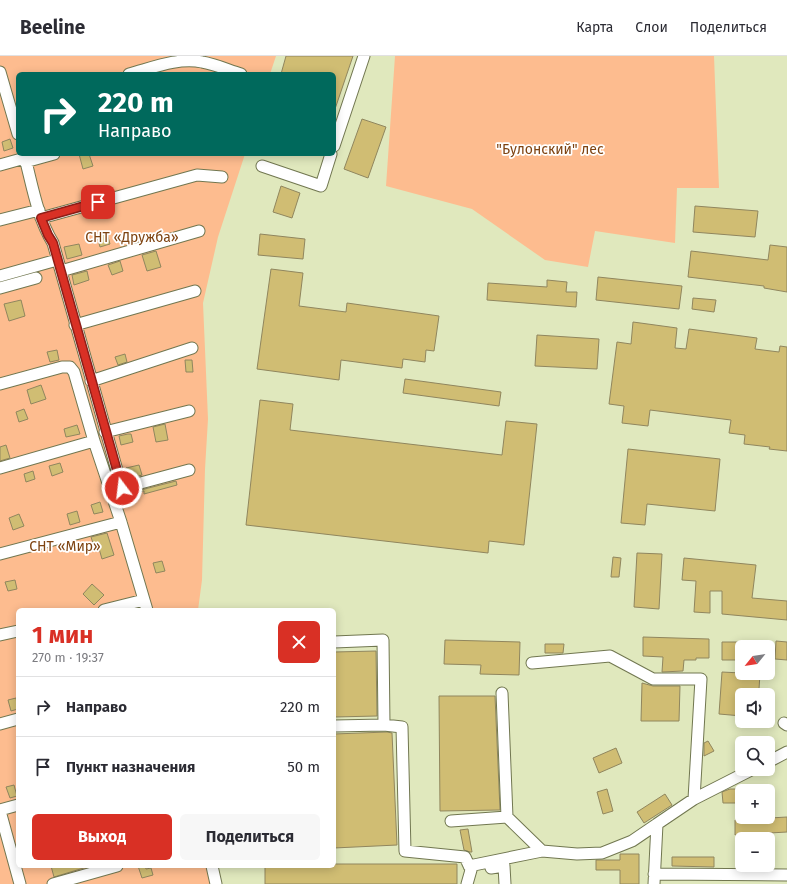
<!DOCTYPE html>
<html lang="ru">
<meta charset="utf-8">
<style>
:root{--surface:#fff;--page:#f7f7f7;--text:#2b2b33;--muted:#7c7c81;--line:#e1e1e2;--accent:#d93025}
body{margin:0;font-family:"Fira Sans",sans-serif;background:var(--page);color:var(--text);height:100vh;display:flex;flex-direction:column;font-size:15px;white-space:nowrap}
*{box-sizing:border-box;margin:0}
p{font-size:13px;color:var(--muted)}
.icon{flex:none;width:22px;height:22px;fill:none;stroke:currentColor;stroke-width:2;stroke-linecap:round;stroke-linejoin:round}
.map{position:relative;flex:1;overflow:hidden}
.details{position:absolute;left:16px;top:552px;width:320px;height:260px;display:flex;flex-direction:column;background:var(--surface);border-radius:6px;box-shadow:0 2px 10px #0003}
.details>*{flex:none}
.top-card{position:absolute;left:16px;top:16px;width:320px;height:84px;border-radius:6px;box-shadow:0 2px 10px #0003;background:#00695c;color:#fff;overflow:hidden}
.needle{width:26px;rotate:240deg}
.tools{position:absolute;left:735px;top:584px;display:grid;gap:8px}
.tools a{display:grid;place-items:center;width:40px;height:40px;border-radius:6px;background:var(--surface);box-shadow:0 2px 10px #0003;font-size:20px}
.pin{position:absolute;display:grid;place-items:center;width:34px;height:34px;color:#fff;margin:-17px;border-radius:8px;box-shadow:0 2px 6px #0006}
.me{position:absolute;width:44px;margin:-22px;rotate:345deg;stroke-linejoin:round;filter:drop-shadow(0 0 3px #0008)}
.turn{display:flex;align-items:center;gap:14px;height:84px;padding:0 16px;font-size:18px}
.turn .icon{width:52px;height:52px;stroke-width:2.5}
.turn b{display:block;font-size:28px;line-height:34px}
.round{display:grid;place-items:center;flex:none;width:42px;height:42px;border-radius:6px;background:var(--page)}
.overview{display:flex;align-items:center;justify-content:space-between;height:68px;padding:0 16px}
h1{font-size:24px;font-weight:700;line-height:30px;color:var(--accent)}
.primary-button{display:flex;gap:8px;margin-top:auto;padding:8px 16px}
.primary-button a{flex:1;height:46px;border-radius:6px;background:var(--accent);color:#fff;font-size:16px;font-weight:700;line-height:46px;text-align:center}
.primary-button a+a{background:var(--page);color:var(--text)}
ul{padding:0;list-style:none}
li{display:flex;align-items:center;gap:12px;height:60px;padding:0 16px;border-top:1px solid var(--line)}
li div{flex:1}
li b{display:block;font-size:15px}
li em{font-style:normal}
header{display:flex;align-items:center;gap:24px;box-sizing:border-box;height:56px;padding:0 20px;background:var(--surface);border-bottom:1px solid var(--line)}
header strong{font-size:19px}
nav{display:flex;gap:22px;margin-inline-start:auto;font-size:14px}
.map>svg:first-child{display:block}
</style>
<header>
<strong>Beeline</strong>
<nav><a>Карта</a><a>Слои</a><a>Поделиться</a></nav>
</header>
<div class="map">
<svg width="787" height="828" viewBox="0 0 787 828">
<rect width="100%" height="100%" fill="#e0e8bd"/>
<path fill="#fdbc8f" d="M0,0H276L270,18H18V98H245L218,181L203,247L208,363L205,413L202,524L198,554H18V810H218L220,828H0Z
M395,0H714L719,132H677L675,187L595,175L588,211L545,204L472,153L386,130Z"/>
<path fill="#d0bd73" stroke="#90865e" d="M286,0H353L335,53H334V18H281Z
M362,63L386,71L368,122L344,113Z
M10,83L13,92L4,95L2,86Z
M79,98H89L93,110L83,113Z
M281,130L300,137L292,162L273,156Z
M695,150L758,155L755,181L693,176Z
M107,177L110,188L100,191L97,180Z
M260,178L305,183L303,203L258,199Z
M79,188L82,199L67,203L64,191Z
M770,189L787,191V236L764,232V230L688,221L691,195L768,204Z
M156,195L161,211L147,215L142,199Z
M120,205L123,215L112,219L108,209Z
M271,213L303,217L299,250L346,256L347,247L439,260L434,295L426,294L425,306L403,303L402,312L341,304L339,324L257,313Z
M87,215L89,224L74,229L72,219Z
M598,221L682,230L679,253L596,244Z
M547,224L567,226L566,236H577L576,251L487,244L488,227L547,231Z
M693,242L716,244L714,256L692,253Z
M21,244L25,260L9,265L4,248Z
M633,266L677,272L675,292L686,293L689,273L757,282L755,293L779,296L780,290L787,291V395L769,393L770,391L744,388L745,379L729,377L731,364L650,354L648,370L622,367L624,350L609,348L617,286L631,288Z
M537,279L599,283L597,313L535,310Z
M57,294L59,304L50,306L47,296Z
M125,298L127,306L118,309L115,301Z
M185,304H192L193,316H186Z
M405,323L501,336L499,350L403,337Z
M41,329L46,343L31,348L27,334Z
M260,344L293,348L290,374L502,399L506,365L537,368L524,489L489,485L488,497L246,469Z
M24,353L28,363L19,366L16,356Z
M165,368L168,384L156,386L153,371Z
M77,369L80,378L66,381L64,373Z
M128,378H131L133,386L121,389L119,380Z
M6,389L10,402L0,405V391Z
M628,393L720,403L715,455L647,448L645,469L621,467Z
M60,407L63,416L52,420L49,410Z
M139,409L142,419L129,423L126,412Z
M33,415L35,423L26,426L24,418Z
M176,425L177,429L144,438V435L133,437V436Z
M100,446L103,456L94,458L91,449Z
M77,455L80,466L70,469L67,458Z
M19,458L24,470L13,474L9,462Z
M107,477L114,499L102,503L98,489L94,490L91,481Z
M637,497L662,498L659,553L634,551Z
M613,501L621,502L619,521H611Z
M684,502L756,509L752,542L787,545V564L722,558V535H710V557L694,556L696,525L682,524Z
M162,505L165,515L156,517L153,507Z
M15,524L17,533L8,535L5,526Z
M92,528L104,539L94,549L83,538Z
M643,581L709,583V602H696V604H684L683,615L662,616L663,601L643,600Z
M445,584L520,586L519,619L480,618L481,609L444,608Z
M776,585L787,586V604L775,603Z
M722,586H742V604H722Z
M545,588H564L563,597H545Z
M376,595L377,660L334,661V596Z
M722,616L760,618L759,633H742V660L719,658Z
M642,627L653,630H680L679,665H641Z
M439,640H495L500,754L440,755Z
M16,642L18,653L11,655L8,644Z
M387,676L392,677L397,789L334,792V678Z
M708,685L714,695L704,700V687Z
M616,692L622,707L599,717L593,702Z
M14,729L17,740L10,742L6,731Z
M607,733L613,755L603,758L597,736Z
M730,733H742V747H723L722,736Z
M665,738L672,749L644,767L637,756Z
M787,761V776L735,779V764Z
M468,773L472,796H470L464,794L460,774Z
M620,798H639V828H620V814H596V804H620Z
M672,801H714V811L672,810Z
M334,808H457V828H265V810H334Z
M51,810H86L87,811L54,821Z
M138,810H145L146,813L151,812L153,819L142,822Z"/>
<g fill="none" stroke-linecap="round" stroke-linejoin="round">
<defs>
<path id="minor" d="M0,16L18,78
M129,18C152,12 178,1 202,6C215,8 228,14 241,18
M334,90L364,0
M24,98C32,128 37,161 53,187L122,432L189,414
M25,106L54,98
M0,109L25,102
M262,110L321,130L331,98
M41,162L197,119L222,121
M0,164L39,154
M61,215L199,175
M0,220L57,204
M0,232L36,222
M75,269L195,235
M91,325L192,292
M0,328L62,311H70L74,316L94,385L121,466L147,554
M105,376L189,355
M0,412L94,385
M0,498L121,466
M104,554L144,544
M0,579L18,575
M334,586L383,584L384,669
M532,607L610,600L653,623H701L694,743L657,768L654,828
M784,667L787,669
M0,668L18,663
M334,670L384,669L402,671L405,795L465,801L471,814L467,828
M768,706L787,696
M694,743L753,713
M0,754L18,749
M0,755L20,828
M507,761L542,795L577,798L602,797L632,785L657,768
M451,765L507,761L502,637
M212,810L216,828
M469,810L542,795
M491,812L504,810L505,828
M654,818L787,819
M53,828L117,810"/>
</defs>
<use href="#minor" stroke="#717750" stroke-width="13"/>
<use href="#minor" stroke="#fff" stroke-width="11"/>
</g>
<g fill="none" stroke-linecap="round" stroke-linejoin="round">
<defs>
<path id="route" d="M98,146L41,162L48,179L53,187L122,432"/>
</defs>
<use href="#route" stroke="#8d1f18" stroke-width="10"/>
<use href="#route" stroke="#d93025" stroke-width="7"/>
</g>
<g text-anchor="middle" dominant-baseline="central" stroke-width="3.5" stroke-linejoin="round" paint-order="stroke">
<g font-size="14" fill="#7e4311" stroke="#fff">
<text x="550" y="93">"Булонский" лес</text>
<text x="132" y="181">СНТ «Дружба»</text>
<text x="65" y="490">СНТ «Мир»</text>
</g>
</g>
</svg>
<div class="tools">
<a><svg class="needle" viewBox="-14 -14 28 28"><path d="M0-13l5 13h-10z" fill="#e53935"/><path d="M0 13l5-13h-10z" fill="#7c7c81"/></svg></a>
<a><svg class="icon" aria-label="sound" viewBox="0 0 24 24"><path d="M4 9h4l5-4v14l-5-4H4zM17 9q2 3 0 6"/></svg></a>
<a><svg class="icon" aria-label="search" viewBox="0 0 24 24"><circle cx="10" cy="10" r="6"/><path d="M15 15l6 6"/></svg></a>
<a>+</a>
<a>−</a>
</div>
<div class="pin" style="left:98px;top:146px;background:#d93025"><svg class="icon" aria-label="arrive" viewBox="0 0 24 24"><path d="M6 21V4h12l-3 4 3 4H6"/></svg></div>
<svg class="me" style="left:122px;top:432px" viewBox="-20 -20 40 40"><circle r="17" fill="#d93025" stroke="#fff" stroke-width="3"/><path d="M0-11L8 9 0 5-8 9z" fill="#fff"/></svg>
<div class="top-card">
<div class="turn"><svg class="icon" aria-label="right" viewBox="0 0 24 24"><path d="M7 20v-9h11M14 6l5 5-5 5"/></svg><div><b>220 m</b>Направо</div></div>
</div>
<section class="details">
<div class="overview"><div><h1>1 мин</h1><p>270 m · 19:37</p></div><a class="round" style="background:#d93025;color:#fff"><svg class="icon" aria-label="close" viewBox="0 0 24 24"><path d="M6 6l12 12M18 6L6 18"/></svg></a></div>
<ul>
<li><svg class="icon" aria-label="right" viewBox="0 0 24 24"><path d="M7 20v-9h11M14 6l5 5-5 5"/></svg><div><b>Направо</b></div><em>220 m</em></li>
<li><svg class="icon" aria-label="arrive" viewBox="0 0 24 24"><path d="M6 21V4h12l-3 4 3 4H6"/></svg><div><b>Пункт назначения</b></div><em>50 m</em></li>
</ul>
<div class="primary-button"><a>Выход</a><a>Поделиться</a></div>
</section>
</div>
